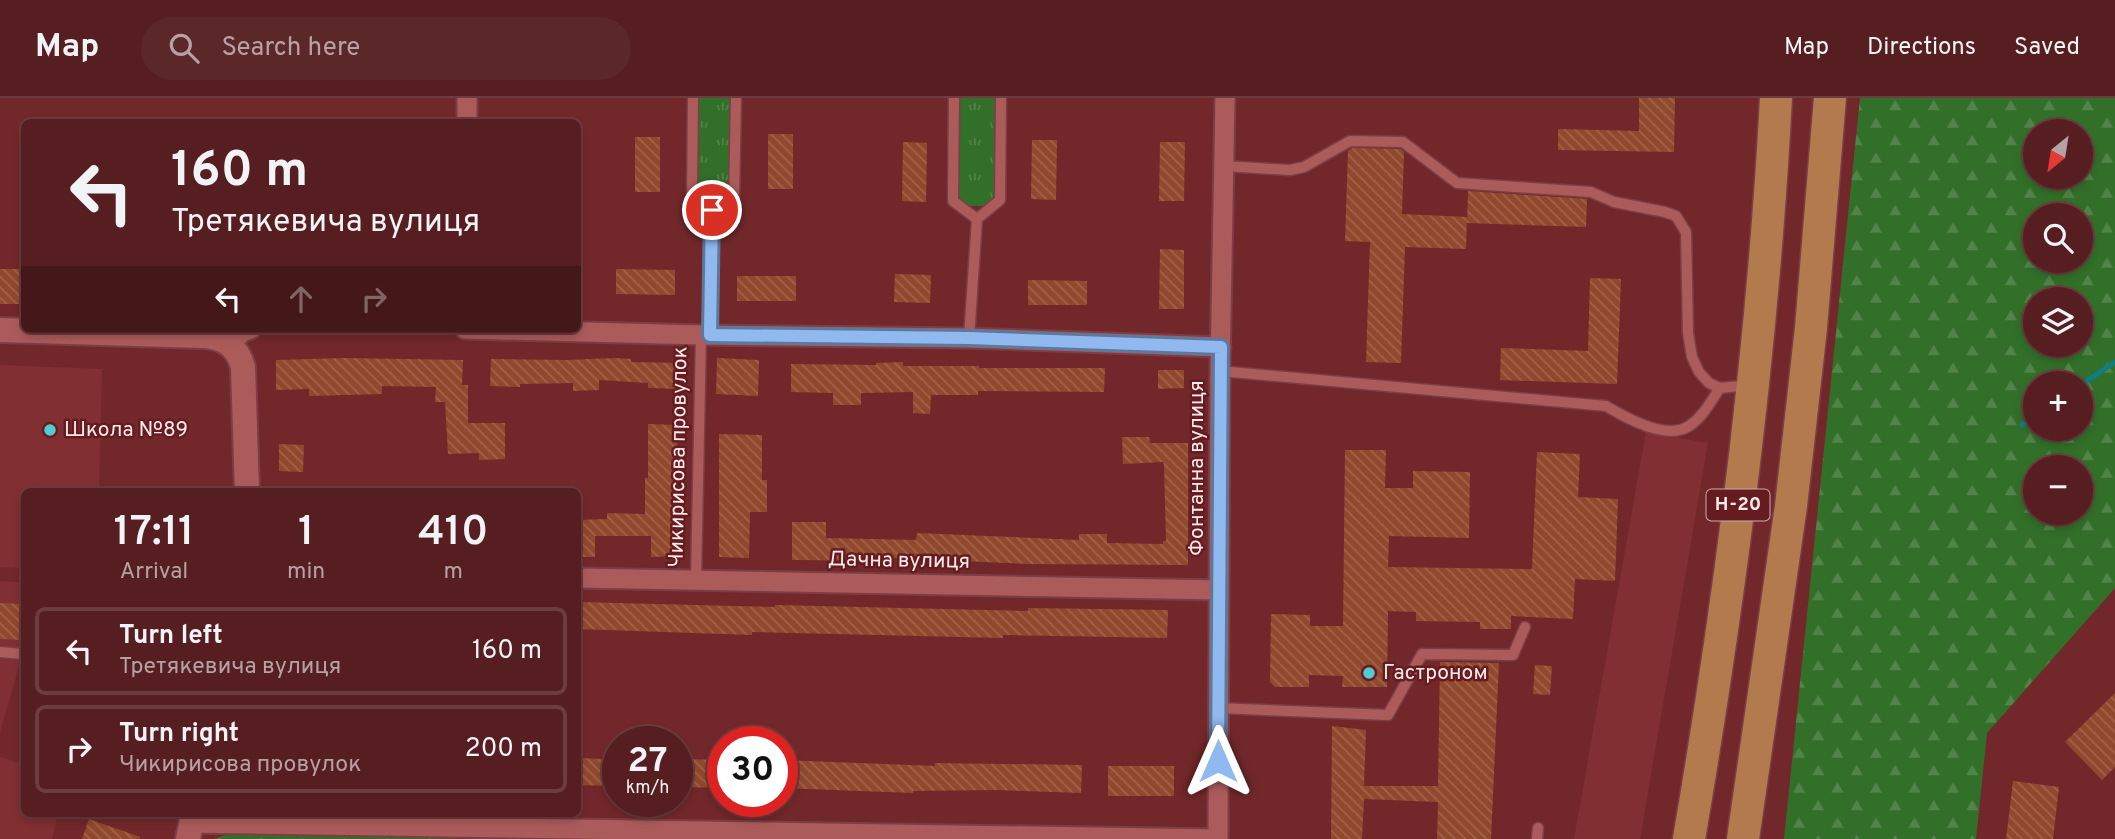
<!DOCTYPE html>
<meta charset="utf-8">
<style>
:root{--surface:#561e20;--page:#5c2729;--text:#f1f3f6;--muted:#b6a2a5;--line:#6c3c3e}
body{margin:0;font-family:Overpass,sans-serif;background:var(--page);color:var(--text);height:100vh;display:flex;flex-direction:column;font-size:26px;white-space:nowrap}
*{box-sizing:border-box;margin:0}
p{font-size:23px;color:var(--muted)}
.icon{flex:none;width:38px;height:38px;fill:none;stroke:currentColor;stroke-width:2;stroke-linecap:round;stroke-linejoin:round}
.map{position:relative;flex:1;overflow:hidden}
.side{position:absolute;left:21px;top:390px;width:560px;height:329px;display:flex;flex-direction:column;background:var(--surface);border-radius:10px;box-shadow:0 4px 10px #0003,0 0 0 2px var(--line)}
.side>*{flex:none}
.top-card{position:absolute;left:21px;top:21px;width:560px;height:214px;border-radius:10px;box-shadow:0 4px 10px #0003,0 0 0 2px var(--line);background:#561e20;color:var(--text);overflow:hidden}
.needle{width:46px;rotate:210deg}
.controls{position:absolute;left:2023px;top:21px;display:grid;gap:14px}
.controls a{display:grid;place-items:center;width:70px;height:70px;border-radius:50%;background:var(--surface);box-shadow:0 4px 10px #0003,0 0 0 2px var(--line);font-size:35px}
.speed{position:absolute;left:602px;top:628px;display:flex;gap:14px;font-size:35px;font-weight:700;text-align:center}
.speed>*{display:grid;place-content:center;width:91px;height:91px;border-radius:50%;background:var(--surface);box-shadow:0 4px 10px #0003,0 0 0 2px var(--line);line-height:1}
.speed small{font-size:18px;font-weight:400}
.speed .limit{border:10px solid #d22;background:#fff;color:#111}
.pin{position:absolute;display:grid;place-items:center;width:60px;height:60px;color:#fff;margin:-30px;border:4px solid #fff;border-radius:50%;box-shadow:0 2px 7px #0007}
.me{position:absolute;width:77px;margin:-38px;rotate:0deg;stroke-linejoin:round;filter:drop-shadow(0 0 5px #0008)}
.turn{display:flex;align-items:center;gap:24px;height:147px;padding:0 35px;font-size:32px}
.turn .icon{width:91px;height:91px;stroke-width:2.5}
.turn b{display:block;font-size:49px;line-height:60px}
.lanes{display:flex;align-items:center;height:66px;padding:0 35px;background:#0003;justify-content:center;gap:35px;direction:ltr}
.lanes .off{opacity:.35}
.eta{display:flex;justify-content:space-evenly;align-items:center;height:119px;text-align:center}
.eta b{font-size:42px;font-weight:600;line-height:49px}
ul{padding:0;list-style:none}
li{display:flex;align-items:center;gap:21px;height:88px;margin:0 14px 10px;padding:0 21px;border:4px solid var(--line);border-radius:10px}
li div{flex:1}
li b{display:block;font-size:26px}
li em{font-style:normal}
header{display:flex;align-items:center;gap:42px;box-sizing:border-box;height:98px;padding:0 35px;background:var(--surface);border-bottom:2px solid var(--line)}
header strong{font-size:33px}
nav{display:flex;gap:38px;margin-inline-start:auto;font-size:24px}
.search{width:490px;height:63px;background:var(--page);display:flex;align-items:center;gap:18px;box-sizing:border-box;padding:0 24px;border-radius:38px;color:var(--muted);font-size:26px}
.map>svg:first-child{display:block}
</style>
<header>
<strong>Map</strong>
<div class="search"><svg class="icon" aria-label="search" viewBox="0 0 24 24"><circle cx="10" cy="10" r="6"/><path d="M15 15l6 6"/></svg>Search here</div>
<nav><a>Map</a><a>Directions</a><a>Saved</a></nav>
</header>
<div class="map">
<svg width="2115" height="741" viewBox="0 0 2115 741">
<defs>
<pattern id="grass-tufts" width="24" height="20" patternUnits="userSpaceOnUse" patternTransform="scale(1.75)"><rect width="24" height="20" fill="#326f29"/><path d="M3 7l-1-3M5 7V3M7 7l1-3M15 17l-1-3M17 17v-4M19 17l1-3" fill="none" stroke="#518448"/></pattern>
<pattern id="forest-firs" width="22" height="20" patternUnits="userSpaceOnUse" patternTransform="scale(1.75)"><rect width="22" height="20" fill="#326f29"/><path d="M5 1l3.5 6h-7zM16 11l3.5 6h-7z" fill="#518448"/></pattern>
<pattern id="building-back-hatch" width="6" height="6" patternUnits="userSpaceOnUse" patternTransform="scale(1.75)"><rect width="6" height="6" fill="#91492d"/><path d="M-1 5l2 2M0 0l6 6M5-1l2 2" fill="none" stroke="#a1634b"/></pattern>
</defs>
<rect width="100%" height="100%" fill="#72282a"/>
<path fill="#812f33" d="M0,267L102,271L99,394H24V470L0,469Z
M1646,334L1708,345L1640,741H1574Z
M0,483L24,485V551L0,634Z
M0,659L24,667V716H58L52,741H0Z"/>
<path fill="url(#grass-tufts)" d="M696,0H732L731,90L724,101H704L696,92Z
M959,0H995L994,98L987,108H967L959,99Z
M231,735L471,741H214Z"/>
<path fill="url(#forest-firs)" fill-rule="evenodd" d="M1860,0H2115V490L1987,635L1976,741H1784ZM2035,33H2081V79H2035ZM2081,117V163H2035V117ZM2081,201V247H2035V201ZM2035,285H2081V331H2035ZM2035,369H2081V415H2035Z"/>
<g fill="none" stroke-linecap="round" stroke-linejoin="round">
<path stroke="#0c7f85" stroke-width="5" d="M2081,287L2115,264
M2022,327L2035,318"/>
</g>
<path fill="url(#building-back-hatch)" d="M1639,0H1675L1674,54L1558,52V31L1639,33Z
M768,36H793V91H768Z
M635,39H660V94H635Z
M1032,42H1057L1056,102L1031,101Z
M903,44L927,45L926,104L902,103Z
M1160,44H1185L1184,103H1159Z
M1352,50L1400,51L1404,54L1402,116L1467,119L1466,151L1405,149L1401,265L1366,264L1370,144L1345,143L1348,53Z
M1468,93L1587,101L1586,129L1467,125Z
M1160,151L1184,152V211H1159Z
M0,171H24V206H0Z
M616,171L675,172V197L616,196Z
M895,176L931,177L930,205L894,204Z
M737,178H796V203H737Z
M1590,180L1621,181L1617,286L1500,282L1501,250L1588,253Z
M1028,182L1087,183V207H1028Z
M344,260L463,262L462,287H468V325H505V361L479,362V355L448,356L445,304H435L436,289L382,288V296L309,298V291L276,292V262Z
M615,260L631,261V264L680,265L679,291L648,290V285L599,282V292L573,293V285L520,286V289L490,288L491,261L566,262Z
M717,260L759,262L758,298L716,296Z
M903,264V268H979V270H1105L1104,294L978,293V297H931L930,316L913,315V294L861,295V307H833V295L791,294V266L876,267V265Z
M1158,272H1184V290L1158,291Z
M648,326L677,327L679,458L651,459V438H595V459H578V422L607,421V415L645,416V380H648Z
M719,336L762,337V382H767V414H750L749,460L719,459Z
M1122,339H1149L1150,345H1188V467L1028,466L894,460V463L792,462V424H826V440L916,442L917,435L1079,442V436H1107V445L1163,446V443H1166L1164,367L1163,364L1123,366Z
M279,346L304,347L303,374L279,373Z
M1345,352H1386L1385,390H1413V373L1470,374L1469,440L1389,438L1388,469L1532,471L1537,354L1580,356L1578,399L1618,401L1615,483L1575,481L1573,521L1511,518V531H1480V524L1416,523V514L1388,513L1387,589H1342L1343,578L1309,577V589H1275L1270,584L1271,516L1310,517V528H1343Z
M578,504L775,509V507L1028,513V510L1168,512L1167,540L1003,537V540L752,534V537L578,531Z
M0,505L24,506V542L0,541Z
M1440,564L1499,565L1491,741H1437L1438,704L1364,701L1362,741H1331L1332,628L1366,632L1364,688H1438Z
M1535,567L1552,568L1550,597L1533,596Z
M2115,595V669L2102,682L2065,644Z
M605,659L618,660V688L578,687V660L605,661Z
M685,661L723,662V690L684,689Z
M782,662L935,668V665L1082,667L1081,695L997,692L913,693V695L782,690Z
M1108,668H1174V698H1108Z
M2013,683L2059,689L2053,741H2006Z
M89,721L140,739V741H82Z"/>
<g fill="none" stroke-linecap="round" stroke-linejoin="round">
<defs>
<path id="service" d="M693,0L692,101L712,112L710,237
M954,0L953,103L977,121L969,240
M1224,68L1290,72L1304,69L1350,43L1403,44L1457,85L1591,94L1614,104L1665,114L1676,118L1686,134L1688,235L1692,259L1699,274L1709,285L1720,290
M712,112L734,100L736,0
M977,121L1000,102L1001,0
M1220,273L1606,308C1626,320 1667,343 1689,328C1703,319 1711,303 1720,290L1750,287
M696,482L701,237
M0,554L23,556
M1218,610L1388,617L1422,556L1513,557L1525,529
M1537,741L1538,730"/>
<path id="minor" d="M467,24V0
M465,231L701,237L969,240L1221,249
M231,246L242,234L251,231
M578,480L1219,492
M191,725L1218,741L1220,273L1225,0"/>
<path id="tertiary" d="M0,232L203,238C224,239 237,248 243,269L247,394
M188,741L193,716"/>
<path id="primary" d="M1689,741C1731,496 1763,248 1776,0
M1743,741L1791,408L1811,230L1830,0"/>
</defs>
<use href="#service" stroke="#7c3e46" stroke-width="13"/>
<use href="#minor" stroke="#7c3e46" stroke-width="23"/>
<use href="#tertiary" stroke="#7c3e46" stroke-width="28"/>
<use href="#primary" stroke="#7c3e46" stroke-width="35"/>
<use href="#service" stroke="#ac5b5b" stroke-width="10"/>
<use href="#minor" stroke="#ac5b5b" stroke-width="19"/>
<use href="#tertiary" stroke="#ac5b5b" stroke-width="24"/>
<use href="#primary" stroke="#b37a4d" stroke-width="32"/>
</g>
<g fill="none" stroke-linecap="round" stroke-linejoin="round">
<defs>
<path id="route" d="M712,112L710,237L969,240L1221,249L1218,663"/>
</defs>
<use href="#route" stroke="#5e789c" stroke-width="18"/>
<use href="#route" stroke="#90b9f0" stroke-width="12"/>
</g>
<g fill="#51ccd4" stroke="#651c20" stroke-width="2.5">
<circle cx="50" cy="332" r="7"/>
<circle cx="1369" cy="575" r="7"/>
</g>
<g text-anchor="middle" dominant-baseline="central" stroke-width="5" stroke-linejoin="round" paint-order="stroke">
<rect fill="#651c20" stroke="#cfacad" stroke-width="2" x="1706.5" y="391.5" width="63" height="31" rx="5"/>
<g font-size="19" font-weight="bold" fill="#fdeae9">
<text x="1738" y="407">Н-20</text>
</g>
<g font-size="21" fill="#fdeae9" stroke="#651c20" text-anchor="start">
<text x="64" y="332">Школа №89</text>
<text x="1383" y="575">Гастроном</text>
</g>
<g font-size="21" fill="#fdeae9" stroke="#651c20">
<text transform="translate(679 359) rotate(-89)">Чикирисова провулок</text>
<text transform="translate(1197 370) rotate(-90)">Фонтанна вулиця</text>
<text transform="translate(899 463) rotate(1)">Дачна вулиця</text>
</g>
</g>
</svg>
<div class="controls">
<a><svg class="needle" viewBox="-14 -14 28 28"><path d="M0-13l5 13h-10z" fill="#e53935"/><path d="M0 13l5-13h-10z" fill="#b6a2a5"/></svg></a>
<a><svg class="icon" aria-label="search" viewBox="0 0 24 24"><circle cx="10" cy="10" r="6"/><path d="M15 15l6 6"/></svg></a>
<a><svg class="icon" aria-label="layers" viewBox="0 0 24 24"><path d="M12 4l9 5-9 5-9-5zM3 14l9 5 9-5"/></svg></a>
<a>+</a>
<a>−</a>
</div>
<div class="speed"><div>27<small>km/h</small></div><div class="limit">30</div></div>
<div class="pin" style="left:712px;top:112px;background:#d93025"><svg class="icon" aria-label="arrive" viewBox="0 0 24 24"><path d="M6 21V4h12l-3 4 3 4H6"/></svg></div>
<svg class="me" style="left:1218px;top:663px" viewBox="-20 -20 40 40"><path d="M0-17L14 15 0 8-14 15z" fill="#90b9f0" stroke="#fff" stroke-width="4"/></svg>
<div class="top-card">
<div class="turn"><svg class="icon" aria-label="left" viewBox="0 0 24 24"><path d="M17 20v-9H6M10 6l-5 5 5 5"/></svg><div><b>160 m</b>Третякевича вулиця</div></div>
<div class="lanes"><svg class="icon" aria-label="left" viewBox="0 0 24 24"><path d="M17 20v-9H6M10 6l-5 5 5 5"/></svg><svg class="icon off" aria-label="ahead" viewBox="0 0 24 24"><path d="M12 20V5M6 11l6-6 6 6"/></svg><svg class="icon off" aria-label="right" viewBox="0 0 24 24"><path d="M7 20v-9h11M14 6l5 5-5 5"/></svg></div>
</div>
<section class="side">
<div class="eta">
<div><b>17:11</b><p>Arrival</p></div>
<div><b>1</b><p>min</p></div>
<div><b>410</b><p>m</p></div>
</div>
<ul>
<li><svg class="icon" aria-label="left" viewBox="0 0 24 24"><path d="M17 20v-9H6M10 6l-5 5 5 5"/></svg><div><b>Turn left</b><p>Третякевича вулиця</p></div><em>160 m</em></li>
<li><svg class="icon" aria-label="right" viewBox="0 0 24 24"><path d="M7 20v-9h11M14 6l5 5-5 5"/></svg><div><b>Turn right</b><p>Чикирисова провулок</p></div><em>200 m</em></li>
</ul>
</section>
</div>
